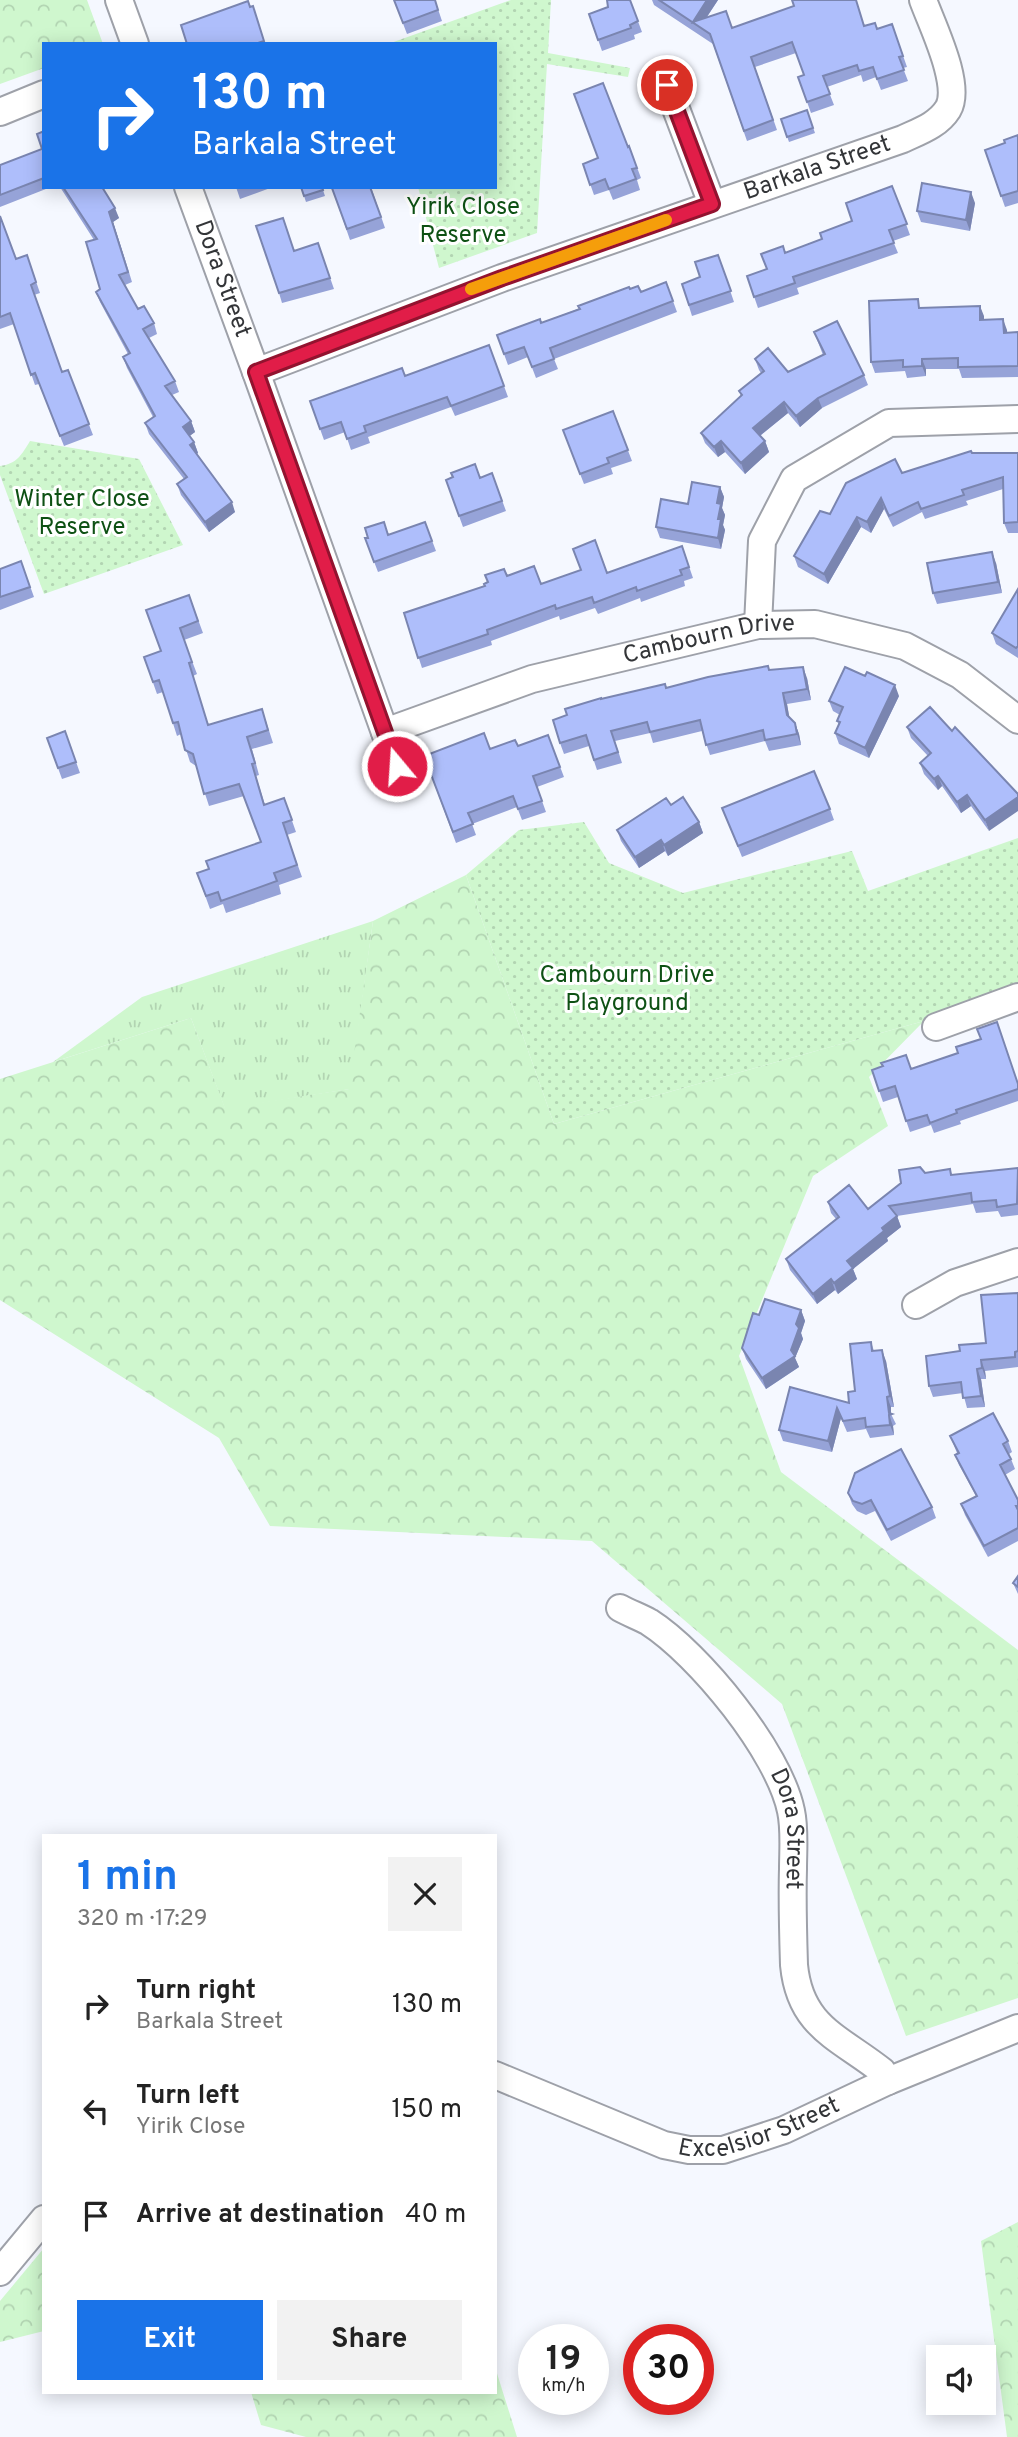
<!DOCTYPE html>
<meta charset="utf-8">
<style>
:root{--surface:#fff;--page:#f2f2f2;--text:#222;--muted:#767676;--accent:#1a73e8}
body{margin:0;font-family:Overpass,sans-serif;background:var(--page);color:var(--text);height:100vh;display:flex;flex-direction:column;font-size:26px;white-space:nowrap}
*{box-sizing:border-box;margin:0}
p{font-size:23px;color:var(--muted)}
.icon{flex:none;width:38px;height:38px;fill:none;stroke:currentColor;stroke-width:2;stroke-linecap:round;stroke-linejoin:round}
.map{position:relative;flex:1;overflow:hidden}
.details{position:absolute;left:42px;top:1834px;width:455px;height:560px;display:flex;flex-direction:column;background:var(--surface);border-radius:0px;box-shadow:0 4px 18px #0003}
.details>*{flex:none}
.hud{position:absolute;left:42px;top:42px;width:455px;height:147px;border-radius:0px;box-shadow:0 4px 18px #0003;background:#1a73e8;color:#fff;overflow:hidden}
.buttons{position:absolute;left:926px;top:2345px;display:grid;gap:14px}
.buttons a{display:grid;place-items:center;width:70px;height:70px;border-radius:0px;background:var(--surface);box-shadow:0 4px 18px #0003;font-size:35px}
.speed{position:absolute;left:518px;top:2324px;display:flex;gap:14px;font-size:35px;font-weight:700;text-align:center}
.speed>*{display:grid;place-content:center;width:91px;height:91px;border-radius:50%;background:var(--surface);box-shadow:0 4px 18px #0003;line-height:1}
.speed small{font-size:18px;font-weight:400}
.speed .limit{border:10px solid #d22;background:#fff;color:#111}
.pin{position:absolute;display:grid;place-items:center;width:60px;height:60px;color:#fff;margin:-30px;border:4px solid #fff;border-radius:50%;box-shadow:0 2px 7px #0007}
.me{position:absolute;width:77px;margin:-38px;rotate:342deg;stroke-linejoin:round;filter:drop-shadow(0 0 5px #0008)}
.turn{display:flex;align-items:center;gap:24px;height:147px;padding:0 35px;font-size:32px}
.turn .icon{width:91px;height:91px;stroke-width:2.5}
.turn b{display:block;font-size:49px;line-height:60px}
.round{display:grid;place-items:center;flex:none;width:74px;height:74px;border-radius:0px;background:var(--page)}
.overview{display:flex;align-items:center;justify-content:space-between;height:119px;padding:0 35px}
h1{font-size:42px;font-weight:700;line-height:52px;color:var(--accent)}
.cta{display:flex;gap:14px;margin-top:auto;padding:14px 35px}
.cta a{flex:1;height:80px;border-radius:0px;background:var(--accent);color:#fff;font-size:28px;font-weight:700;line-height:80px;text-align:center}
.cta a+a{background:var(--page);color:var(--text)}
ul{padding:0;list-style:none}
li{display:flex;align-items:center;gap:21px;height:105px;padding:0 35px}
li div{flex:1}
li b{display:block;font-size:26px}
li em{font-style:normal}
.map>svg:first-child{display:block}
</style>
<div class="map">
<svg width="1018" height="2437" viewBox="0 0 1018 2437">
<defs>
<pattern id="grass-tufts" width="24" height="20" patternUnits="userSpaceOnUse" patternTransform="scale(1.75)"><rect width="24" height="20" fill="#cff7ce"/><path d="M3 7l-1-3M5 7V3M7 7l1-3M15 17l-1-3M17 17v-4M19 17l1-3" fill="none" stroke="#b2d4b2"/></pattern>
<pattern id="forest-crowns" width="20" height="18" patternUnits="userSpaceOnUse" patternTransform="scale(1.75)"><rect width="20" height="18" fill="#cff7ce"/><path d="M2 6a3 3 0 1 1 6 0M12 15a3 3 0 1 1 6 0" fill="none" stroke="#b2d4b2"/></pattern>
<pattern id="park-dots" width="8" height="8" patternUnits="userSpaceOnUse" patternTransform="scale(1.75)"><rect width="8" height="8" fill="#cff7ce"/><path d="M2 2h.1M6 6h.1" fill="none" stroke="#b2d4b2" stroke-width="1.8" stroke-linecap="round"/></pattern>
</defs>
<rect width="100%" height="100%" fill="#f5f8ff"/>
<path fill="url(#grass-tufts)" d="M373,921L350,1089L225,1109L191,1018L53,1062L142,997Z"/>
<path fill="url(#forest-crowns)" d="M0,0H87L103,44H44V68L0,84Z
M466,875L554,1124L924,1021L869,1077L888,1126L813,1176L739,1356L781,1472L1018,1650V1998L906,2036L782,1704L592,1541L270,1526L219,1438L0,1300V1079L191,1018L225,1108L349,1089L373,921Z
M1018,2222V2437H1007L981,2241Z
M44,2248V2331L0,2342V2301Z
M495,2367L517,2437H306L261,2425L251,2392H495Z"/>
<path fill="url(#park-dots)" d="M511,0H551L548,53L630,68L628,77L547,64L537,233L439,268L418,187H495V44H388Z
M30,441L139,459L183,545L44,594L0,475V466C17,464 22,454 30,441Z
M584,822L609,863L683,893L852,851L868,891L1018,838V989L924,1021L554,1124L466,875L519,830Z"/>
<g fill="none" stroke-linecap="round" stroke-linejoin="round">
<defs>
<g id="minor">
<path d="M119,0L135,44"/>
<path d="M667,85L712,204"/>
<path d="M0,112L44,94"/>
<path id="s1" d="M188,187L256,372L397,766"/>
<path id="s2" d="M256,372L502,278L903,139C920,131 938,125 948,109C962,85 932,25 923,0"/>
<path d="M758,625L762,541L794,479L889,423L1018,419"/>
<path id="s3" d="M385,732L532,679L758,625L815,624L905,646L960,675L1018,720"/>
<path d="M936,1027L1018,997"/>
<path d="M916,1305L955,1283L1018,1262"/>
<path id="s4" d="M620,1608C629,1613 640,1617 649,1622C699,1654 779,1752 791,1811C795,1829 793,1850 793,1869C792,1901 793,1933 794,1965C800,2027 839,2037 882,2071L888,2081"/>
<path id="s5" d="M495,2075L664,2145L689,2150H723L784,2130L888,2081L1018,2028"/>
<path d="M0,2272L44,2219"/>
</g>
</defs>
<use href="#minor" stroke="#9ea1a9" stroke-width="30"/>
<use href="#minor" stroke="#fff" stroke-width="26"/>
</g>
<path fill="#96a3d8" d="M394,0H435L442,21L407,34Z
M630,0L642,32L634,35L635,39L602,51L589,14Z
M652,0H718L707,17L732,28L865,26L877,29L892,24L907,67L903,68L908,81L881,90L876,77L863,82L861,75L827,87L834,105L811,113L798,77L804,75L796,53L755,67L777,130L747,141L713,44L654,5Z
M807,110L815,133L789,142L781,119Z
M44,131V187H51L0,207V165L42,149Z
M1018,135V203L1005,207L985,150L1005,143Z
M629,146L641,178L637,180L640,190L613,200L609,190L594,195L587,175Z
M892,186L910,235L893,241L898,253L797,288L799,294L758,308L747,276L767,269L785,253L822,239L852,221Z
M60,187H102L119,218L113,222L132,282L125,285L138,309L154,323L157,334L149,338L175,381L179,392L172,395L191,421L195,432L189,436L194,442L198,453L196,454L235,512L209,532L181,495L177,484L184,479L149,434L145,423L153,417L127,368L123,357L128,354L100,302L96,292L100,289L94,240Z
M236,187H273L240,199Z
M301,187H322L325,196L306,202Z
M371,187L385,228L350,240L332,188Z
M975,203L970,231L921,222L917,211Z
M0,216L16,259L27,255L40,293L34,295L62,372L68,370L93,435L64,446L39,384L35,385L14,324L0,329Z
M318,243L334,289L282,303L279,293L294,251Z
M718,255L734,302L692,316L682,284L700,277Z
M666,282L677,312L554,359L558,369L536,378L528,357L508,365L497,335L541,323L630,289L641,292Z
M980,306L984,320L1007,330V333L1018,332V377L962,378L959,369H926V376L907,378L905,371L875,373L871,362L921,308Z
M814,332L864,375L868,385L822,408L800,427L788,413L760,436L765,441L769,452L745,474L725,452L718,457L705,443L701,433L741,396L739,391L761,373L759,370L755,359L788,372L823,355Z
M489,345L508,397L455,416L451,407L368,437L370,443L351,450L345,432L324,440L310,401L405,376Z
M613,411L632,461L611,468L613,474L584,484L563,430Z
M972,453H1018V533H1008L1004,523L1003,489L966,501L968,505L925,519L922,512L893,527L884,509L871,533L861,527L828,584L798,567L794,556L830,514L902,473Z
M492,473L506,511L463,527L459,516L480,478Z
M720,487L724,497L722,508L725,515L723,525L725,530L721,549L660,538L656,527L688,504Z
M425,522L436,551L378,572L365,538L388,535Z
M682,546L693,578L684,581L685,586L641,602L640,598L598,614L595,608L560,620L559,616L491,641L492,645L422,668L404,613L485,586L507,576L541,584L607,573Z
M21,561L34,597L0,610V569Z
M996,563L1002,593L937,604L933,593Z
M1018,589V658L996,644L992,633Z
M189,595L203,633L184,640L197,674L193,676L208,725L266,721L273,743L252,749L259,775L256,776L265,805L284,798L296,832L287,835L302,877L279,885L281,894L226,913L223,904L210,909L197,873L209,869L261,842L244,796L209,806L196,766L190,762L181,734L177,736L163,692L157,694L144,657L161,651Z
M770,670L807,678L811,700L787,704L789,717L795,723L799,734L801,745L769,751L765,741L710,755L702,731L653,743L650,733L615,741L622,763L597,770L589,746L564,754L560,743L567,715L601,699Z
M899,696L869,758L839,744L835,733L839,725L837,721L840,715L833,711L829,701Z
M907,727L952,731L955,727L989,831L971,806L961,813L942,786L938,790L924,774L920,763L928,756L911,738Z
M65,731L80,773L62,779L47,738Z
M548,735L564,777L537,787L546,812L522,820L517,807L472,824L476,835L456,843L424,756L518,746Z
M671,805L699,822L703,833L668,856L665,851L639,868L621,841L617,830Z
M722,808L830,809L834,820L742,857Z
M883,1066L911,1069L1018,1083V1101L960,1121L961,1124L934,1133L931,1125L910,1132L898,1097L883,1102L872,1070Z
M1018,1168V1215L1001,1217L998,1211L976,1213L973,1204L897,1216L901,1227L887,1238L888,1241L853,1269L857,1279L838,1294L835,1290L817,1304L790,1270L786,1259L836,1219L831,1213L828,1202L868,1209L925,1173L950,1169L952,1175Z
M1018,1293V1367L985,1371L986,1379H981L985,1407L967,1408L963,1393L933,1397L929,1386L960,1351L986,1343Z
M801,1310L805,1321L801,1333L803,1339L795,1358L799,1367L766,1389L746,1359L742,1348L759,1315Z
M871,1342L874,1351L886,1361L894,1407H891V1414L896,1424L893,1426L894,1435L870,1438L866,1429L847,1432L841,1418L832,1452L783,1441L779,1430L849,1403L855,1391Z
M950,1436L1008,1441L1012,1452L1009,1454L1015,1469L1005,1475L1018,1500V1541L988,1557L965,1515L961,1504L976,1496L959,1465L955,1455L957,1453Z
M848,1493L932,1507L936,1518L891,1541L875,1511L866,1515L857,1511L852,1504Z
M1018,1576V1594L1013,1583Z"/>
<path fill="#7a85b0" d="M707,0H718L700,27L693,22Z
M971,192L975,203L970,231L966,220Z
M115,208L119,218L113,222L132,282L109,212Z
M980,306L984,316V331L980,320Z
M1003,319L1007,330L1008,344L1004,333Z
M922,359L926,369V376L922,366Z
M818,398L822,408L800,427L796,416Z
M784,402L788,413L757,438L753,428Z
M191,421L195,432L187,438L183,427Z
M721,441L725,452L718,457L714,447Z
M765,441L769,452L745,474L741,463Z
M194,442L198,453L194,456L190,445Z
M720,487L724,497L722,508L725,515L723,525L725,530L721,549L718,538V519L717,503Z
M881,498L884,509L871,533L867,522Z
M232,502L235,512L209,532L205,522Z
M857,517L861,527L828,584L824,574Z
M992,552L996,563L1002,593L998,582Z
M803,667L807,678L811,700L807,689Z
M895,685L899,696L869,758L865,748Z
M783,693L787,704L791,726L787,715Z
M795,723L799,734L801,745L797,734Z
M938,776L942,786L938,790L934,779Z
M967,795L971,806L961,813L957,802Z
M1018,797V811L989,831L985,820Z
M699,822L703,833L668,856L664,845Z
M661,840L665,851L639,868L635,857Z
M897,1216L901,1227L887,1238L888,1241L853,1269L857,1279L838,1294L834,1283L847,1261L882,1228Z
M831,1279L835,1290L817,1304L813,1294Z
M801,1310L805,1321L801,1333L803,1339L795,1358L799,1367L766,1389L762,1378L791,1350L796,1324Z
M882,1350L886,1361L894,1407L890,1396Z
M981,1360L985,1371L986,1379L982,1368Z
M977,1369L981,1379L985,1407L981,1396Z
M887,1397L891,1407V1414L889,1415Z
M837,1408L841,1418L832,1452L828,1441Z
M889,1415L893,1426L894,1435L890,1425Z"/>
<path fill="#aebefb" stroke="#7a85b0" stroke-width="2" d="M394,0H435L438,10L403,23Z
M607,0H630L638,21L630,25L631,28L598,40L589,14L608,7Z
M659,0H707L693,22L726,11L732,28L794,6L792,0H856L864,26L875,23L877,29L892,24L903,56L899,57L904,70L877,79L873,67L859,71L857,65L823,76L830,94L807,102L798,77L804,75L792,42L751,57L773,120L744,131L710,34Z
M248,1L250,7L253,6L264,41L255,44H187L181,25Z
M603,83L628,147L629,146L637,168L632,169L636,179L609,189L605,179L590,185L583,164L598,158L574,94Z
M807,110L813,128L787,137L781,119Z
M44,131V178L0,195V165L42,149L37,134Z
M1018,135V191L1001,196L985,150L1005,143L1004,140Z
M922,183L971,192L966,220L917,211Z
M892,186L907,224L889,230L894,243L793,277L795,283L754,297L747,276L767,269L761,254L783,246L785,253L822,239L820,233L852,221L846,203Z
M63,187H102L115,208L109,212L128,272L119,275L138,309L144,306L154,323L143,329L175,381L165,386L191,421L183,427L194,442L190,445L232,502L205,522L177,484L187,477L145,423L155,416L123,357L130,353L96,292L100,289L86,242L97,239Z
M301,187H322L323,190L304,196Z
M335,187H370L381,217L347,229L332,188Z
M0,216L16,259L27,255L36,282L31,285L62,372L68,370L89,424L60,436L35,373L31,375L10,313L0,317Z
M283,218L294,251L318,243L330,278L279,293L256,226Z
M718,255L731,291L689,305L682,284L700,277L695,262Z
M666,282L673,301L550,348L554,359L532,367L524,347L504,354L497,335L540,319L541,323L580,309L578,306L629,287L630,289L638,286L641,292Z
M918,299L919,308L980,306V320L1003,319L1004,333L1018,332V366L958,367V358L922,359V366L903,367V360L871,362L869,301Z
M837,321L864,375L818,398L796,416L784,402L753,428L765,441L741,463L721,441L714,447L701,433L742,395L739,391L764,371L755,359L768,348L788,372L825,354L814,332Z
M489,345L504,386L451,406L447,397L364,426L366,432L347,439L341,422L320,429L310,401L402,368L405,376Z
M613,411L628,450L607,458L609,463L580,474L563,430Z
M971,451L972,453H1018V522L1004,523L1003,477L962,490L964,495L921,509L918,502L889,516L881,498L867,522L857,517L824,574L794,556L820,511L830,514L846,483L895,459L902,473Z
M475,464L480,478L492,473L502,501L459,516L446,480L453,477L451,473Z
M692,482L720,487L717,503L721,504L718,519H721L718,538L656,527L661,499L688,504Z
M384,522L388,535L425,522L432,541L374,562L365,538H368L365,528Z
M595,540L607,573L682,546L689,567L680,570L682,575L637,591L636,587L594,603L592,597L556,609L555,605L487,630L488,634L418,658L404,613L485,586L484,584L488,582L485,575L504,569L507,576L534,566L541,584L581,570L573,549Z
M992,552L998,582L933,593L927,563Z
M21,561L30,587L0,597V569Z
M1018,589V646L1016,648L992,633Z
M189,595L198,621L180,628L192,662L189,663L208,725L262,709L268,730L247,737L255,763L252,764L264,805L284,798L292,820L283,823L297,865L274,873L277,881L221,901L218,892L206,896L197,873L209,869L206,861L261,842L239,784L204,794L193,754L185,750L178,722L173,723L159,680L153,682L144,657L161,651L146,610Z
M768,666L769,670L803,667L807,689L783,693L787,715L795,723L797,734L765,740L763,730L706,745L700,720L650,732L647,722L611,731L618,752L594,760L586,735L560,743L553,720L567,715L565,709L601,698V699L665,684L666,688L708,677Z
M845,667L865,676L867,672L895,685L865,748L835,733L840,722L837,721L843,707L829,701Z
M930,707L952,731L955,727L1018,794V797L985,820L967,795L957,802L938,776L934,779L920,763L931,753L907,727Z
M65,731L76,762L58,768L47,738Z
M484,733L490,749L515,740L518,746L548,735L560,767L533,776L542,801L518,809L513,796L468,813L473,824L453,832L424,756Z
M814,771L830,809L738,846L722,808Z
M683,797L699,822L664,845L661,840L635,857L617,830L666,798L671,805Z
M997,1022L1018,1084V1089L956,1110L957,1113L930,1123L927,1115L906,1121L895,1086L879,1091L872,1070L883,1066L881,1063L906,1055L911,1069L958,1053L956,1047L981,1039L977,1029Z
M920,1167L925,1173L950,1169L951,1175L1018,1168L1017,1204L997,1207L996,1200L972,1202L971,1193L889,1206L897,1216L882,1228L884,1231L847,1261L853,1268L834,1283L831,1279L813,1294L786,1259L839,1217L828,1202L849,1185L868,1209L901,1183L899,1170Z
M1018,1293V1351L1015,1352V1357L981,1360L982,1368L977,1369L981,1396L963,1398L961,1382L929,1386L926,1356L960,1351L959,1345L986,1343L981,1295Z
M765,1299L801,1310L796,1324L799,1328L791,1350L795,1356L762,1378L742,1348L753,1313L759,1315Z
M871,1342L872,1351L882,1350L890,1396L887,1397L889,1413L892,1414L889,1415L890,1425L866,1427L865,1418L843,1421L837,1408L828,1441L779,1430L790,1387L849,1403L848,1392L855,1391L850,1344Z
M993,1413L1008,1441L1003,1444L1011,1459L1000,1465L1018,1500V1506H1016L1018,1510V1528L984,1546L961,1504L977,1496L955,1455L959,1453L950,1436Z
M901,1449L932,1507L887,1530L871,1500L862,1504L853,1501L848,1493L855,1473Z
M1018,1576V1587L1013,1583Z"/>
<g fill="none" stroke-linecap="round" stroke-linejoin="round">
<defs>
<path id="route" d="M397,766L256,372L502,278L712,204L667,85"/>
</defs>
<use href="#route" stroke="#92132f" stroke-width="18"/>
<use href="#route" stroke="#e11d48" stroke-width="12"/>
<path stroke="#f59e0b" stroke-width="12" d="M471,289L666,220"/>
</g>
<g text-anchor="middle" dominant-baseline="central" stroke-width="6" stroke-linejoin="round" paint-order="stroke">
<g font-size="24" fill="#333538" stroke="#fff">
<text stroke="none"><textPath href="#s2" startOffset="597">Barkala Street</textPath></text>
<text stroke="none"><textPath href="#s1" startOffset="98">Dora Street</textPath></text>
<text stroke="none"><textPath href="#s3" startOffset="338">Cambourn Drive</textPath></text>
<text stroke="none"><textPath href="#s4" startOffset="290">Dora Street</textPath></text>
<text stroke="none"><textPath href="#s5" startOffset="282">Excelsior Street</textPath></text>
</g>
<g font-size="24" fill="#0e5114" stroke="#fff">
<text x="463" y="208">Yirik Close<tspan x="463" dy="28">Reserve</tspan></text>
<text x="82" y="500">Winter Close<tspan x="82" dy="28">Reserve</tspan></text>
<text x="627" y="976">Cambourn Drive<tspan x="627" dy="28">Playground</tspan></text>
</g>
</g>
</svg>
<div class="buttons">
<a><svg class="icon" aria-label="sound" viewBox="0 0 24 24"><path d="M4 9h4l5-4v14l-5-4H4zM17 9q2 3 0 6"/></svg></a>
</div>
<div class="speed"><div>19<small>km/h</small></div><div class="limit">30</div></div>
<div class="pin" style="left:667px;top:85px;background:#d93025"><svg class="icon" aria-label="arrive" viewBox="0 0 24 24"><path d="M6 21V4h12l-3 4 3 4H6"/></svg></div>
<svg class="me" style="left:397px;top:766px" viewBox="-20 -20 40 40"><circle r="17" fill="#e11d48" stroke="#fff" stroke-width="3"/><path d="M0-11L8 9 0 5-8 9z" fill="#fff"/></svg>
<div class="hud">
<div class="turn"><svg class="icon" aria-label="right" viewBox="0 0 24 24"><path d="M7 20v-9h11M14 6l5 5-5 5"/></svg><div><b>130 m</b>Barkala Street</div></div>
</div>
<section class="details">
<div class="overview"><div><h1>1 min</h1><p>320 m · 17:29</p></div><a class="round"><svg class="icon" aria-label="close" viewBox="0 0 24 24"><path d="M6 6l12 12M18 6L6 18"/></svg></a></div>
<ul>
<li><svg class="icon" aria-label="right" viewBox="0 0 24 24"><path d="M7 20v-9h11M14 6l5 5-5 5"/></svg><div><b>Turn right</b><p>Barkala Street</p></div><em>130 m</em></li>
<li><svg class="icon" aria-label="left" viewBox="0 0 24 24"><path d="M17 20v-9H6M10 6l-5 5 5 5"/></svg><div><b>Turn left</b><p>Yirik Close</p></div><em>150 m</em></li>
<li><svg class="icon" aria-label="arrive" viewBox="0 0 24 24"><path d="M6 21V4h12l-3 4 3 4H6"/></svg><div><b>Arrive at destination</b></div><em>40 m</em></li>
</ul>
<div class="cta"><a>Exit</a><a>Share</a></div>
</section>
</div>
